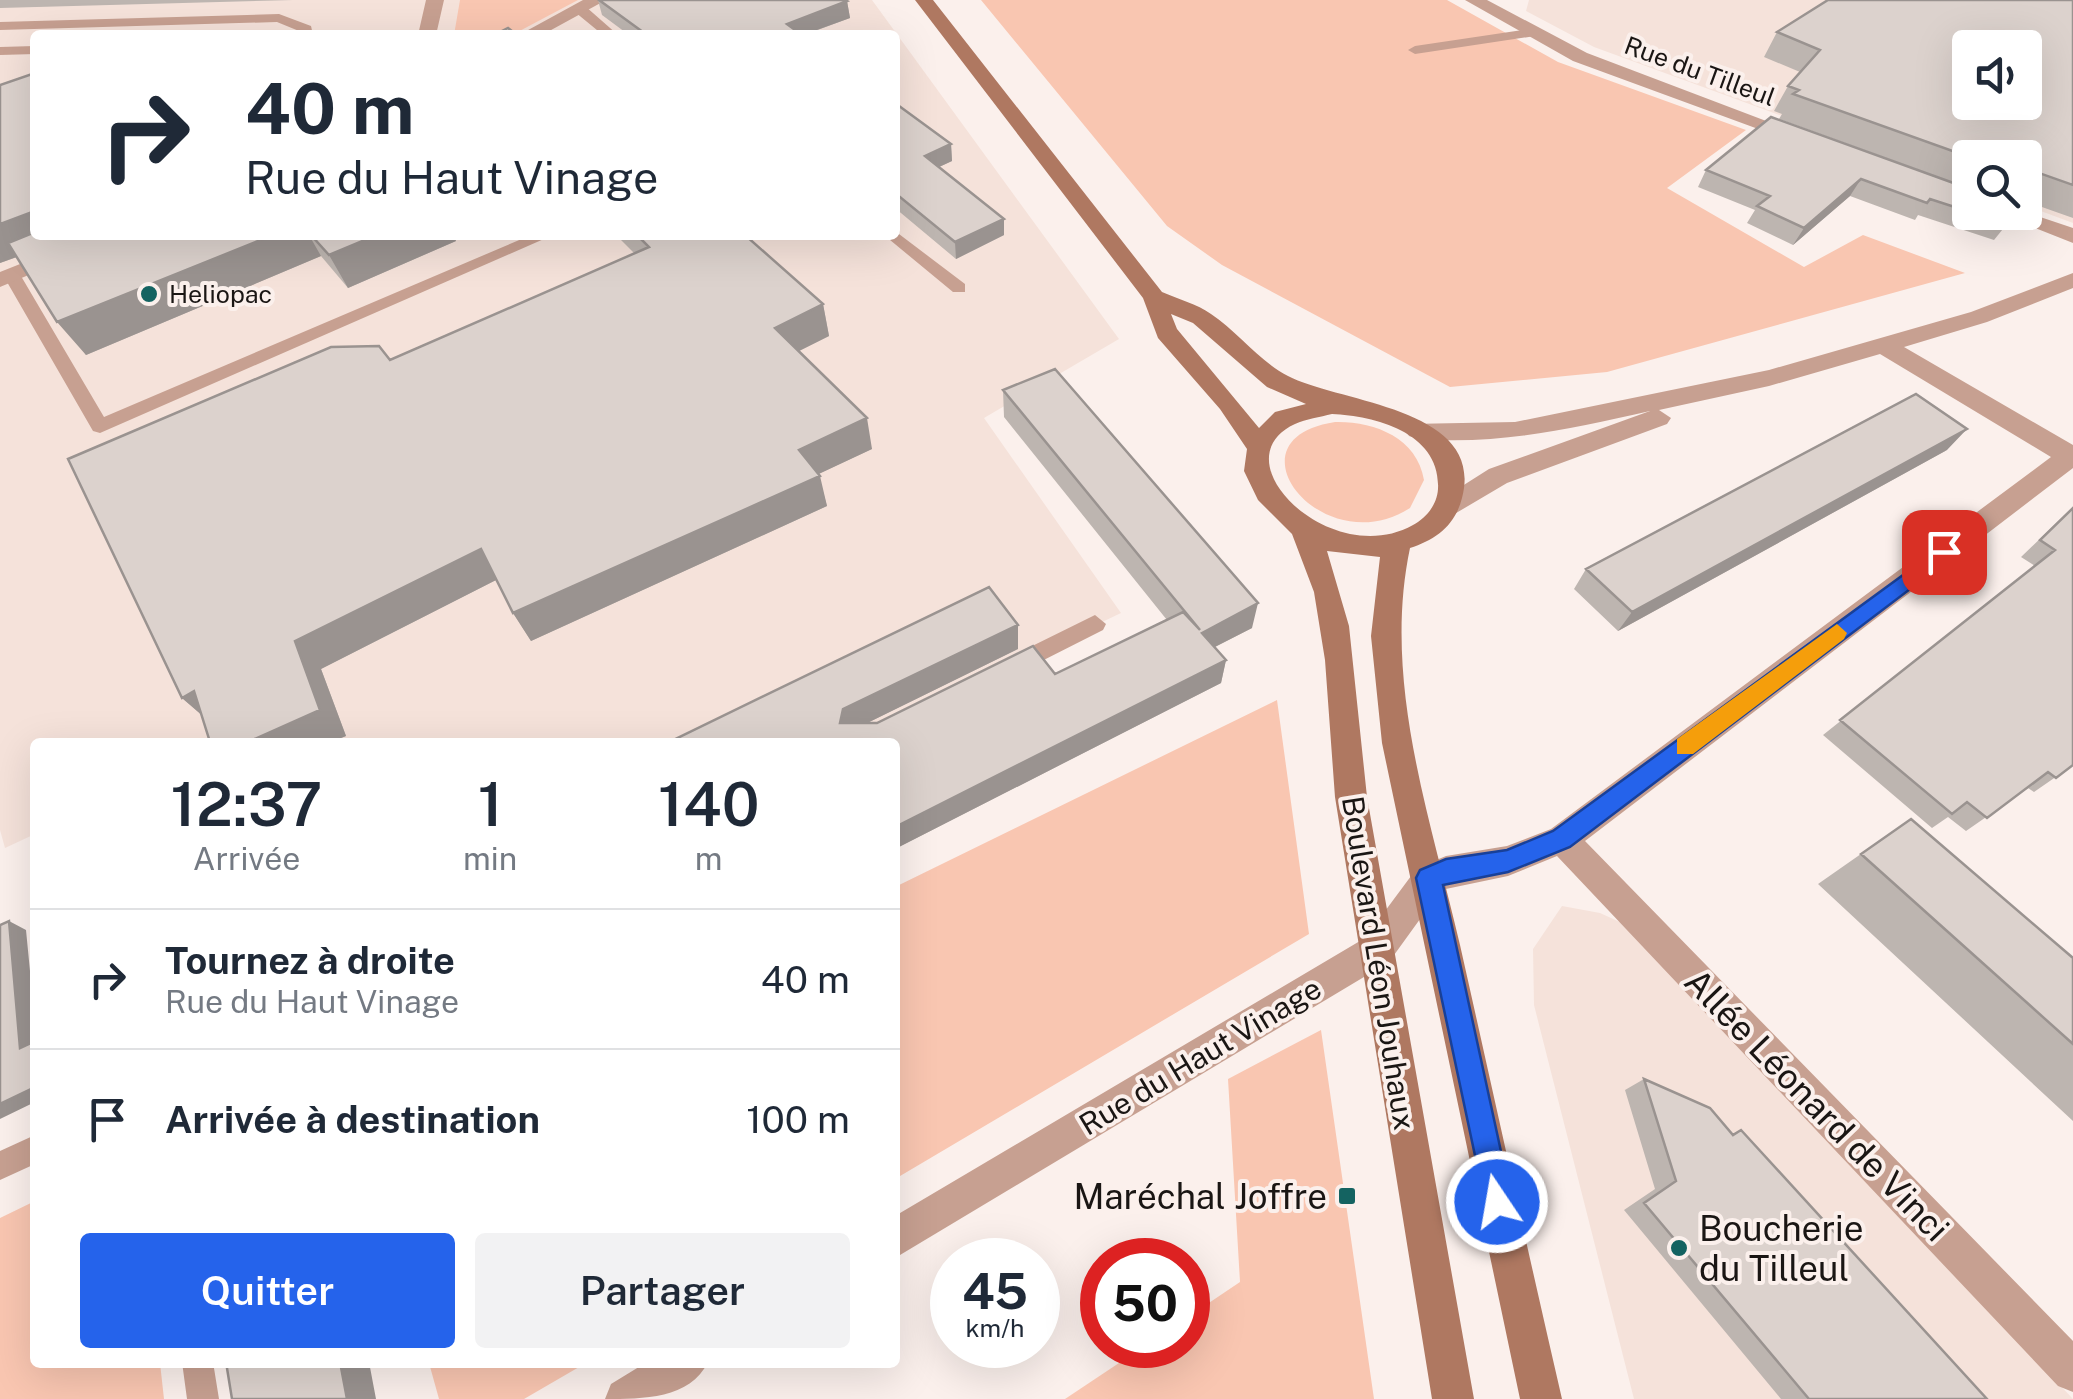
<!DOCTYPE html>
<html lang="fr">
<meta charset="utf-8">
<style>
:root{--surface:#fff;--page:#f2f2f3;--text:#1f2937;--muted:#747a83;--line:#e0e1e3;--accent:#2563eb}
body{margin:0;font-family:"Public Sans",sans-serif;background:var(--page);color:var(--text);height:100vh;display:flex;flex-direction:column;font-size:38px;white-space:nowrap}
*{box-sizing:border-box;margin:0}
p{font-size:32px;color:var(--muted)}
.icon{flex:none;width:55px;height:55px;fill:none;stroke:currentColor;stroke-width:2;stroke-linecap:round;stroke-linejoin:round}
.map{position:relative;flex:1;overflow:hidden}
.drawer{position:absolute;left:30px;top:738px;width:870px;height:630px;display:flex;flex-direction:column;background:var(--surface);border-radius:10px;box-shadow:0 10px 40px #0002}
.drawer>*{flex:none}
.hud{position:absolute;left:30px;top:30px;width:870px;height:210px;border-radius:10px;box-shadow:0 10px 40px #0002;background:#fff;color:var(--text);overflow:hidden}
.buttons{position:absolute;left:1952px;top:30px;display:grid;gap:20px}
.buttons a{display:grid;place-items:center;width:90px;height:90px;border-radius:10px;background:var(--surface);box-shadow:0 10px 40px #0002;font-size:50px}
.speed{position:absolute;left:930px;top:1238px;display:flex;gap:20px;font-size:50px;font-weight:700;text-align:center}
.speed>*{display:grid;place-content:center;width:130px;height:130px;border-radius:50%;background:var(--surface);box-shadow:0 10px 40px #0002;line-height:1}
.speed small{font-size:25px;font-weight:400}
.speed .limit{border:15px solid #d22;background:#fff;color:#111}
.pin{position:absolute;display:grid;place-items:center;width:85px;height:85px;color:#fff;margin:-42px;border-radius:20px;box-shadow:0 5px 15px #0006}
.me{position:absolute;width:110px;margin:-55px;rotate:348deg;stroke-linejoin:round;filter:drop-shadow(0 0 8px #0008)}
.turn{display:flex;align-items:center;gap:35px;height:210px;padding:0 50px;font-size:45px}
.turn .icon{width:130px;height:130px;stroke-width:2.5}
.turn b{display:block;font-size:70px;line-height:85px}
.eta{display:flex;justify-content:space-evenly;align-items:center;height:170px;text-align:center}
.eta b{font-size:60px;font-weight:600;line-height:70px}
.cta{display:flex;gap:20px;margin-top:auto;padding:20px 50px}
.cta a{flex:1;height:115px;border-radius:10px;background:var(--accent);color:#fff;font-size:40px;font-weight:600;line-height:115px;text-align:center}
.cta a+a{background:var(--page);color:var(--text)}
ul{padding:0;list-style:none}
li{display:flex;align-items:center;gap:30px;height:140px;padding:0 50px;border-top:2px solid var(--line)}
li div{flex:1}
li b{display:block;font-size:38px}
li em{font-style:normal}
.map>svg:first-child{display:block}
</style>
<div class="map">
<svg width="2073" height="1399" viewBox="0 0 2073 1399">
<rect width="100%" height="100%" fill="#fbf0ec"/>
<path fill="#f5e2da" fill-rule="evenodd" d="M0,0H872L1119,339L984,418L1121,613L852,742H35V834L5,848L0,830ZM35,35H895V235H35Z
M1529,0H2073V223L2025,205V158H1970V185L1594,47L1526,11ZM1970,48H2025V102H1970Z
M1562,906L1600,913L1622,923L2073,1399H1634L1534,1005L1533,949Z"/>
<path fill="#f9c6b1" d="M460,0H578L512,35H454Z
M981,0H1447L1558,62L1746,130L1667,188L1804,267L1863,235L1965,273L1607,372L1450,387L1222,265L1167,226Z
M1335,422C1373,421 1417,437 1424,480L1410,508C1323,564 1222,439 1335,422Z
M1277,700L1309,934L895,1179V887Z
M1321,1030L1374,1399H1065L1146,1345H1188V1317L1240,1282L1228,1079Z
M35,1201V1362L160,1363L164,1399H0V1218Z
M429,1363V1362L586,1363L524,1399H439Z"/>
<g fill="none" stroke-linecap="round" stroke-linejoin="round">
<path fill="#c7a091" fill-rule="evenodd" d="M575,6H585L618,35H603L575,12Z
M279,14L311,26L313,35H299V31L277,22L0,30V22Z
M1530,29L1535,30V36L1415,54L1408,50L1415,46Z
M35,46V54L0,55V47Z
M895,231L965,284V292H953L884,235H895Z
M531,235H553L100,433L93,431L3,275L6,271H18L104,417Z
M1095,615L1106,624L1103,630L1022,671H1006L1003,665L1006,659Z
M35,1135V1164L0,1180V1151Z
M182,1362H213L219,1399H187Z"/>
<path fill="#c7a091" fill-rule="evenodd" d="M426,0H444L436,35H418Z
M583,0H606L542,35H519Z
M1465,0H1487L1587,53L1808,137L1791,141L1573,61Z
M1995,212H2025L2073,228V243Z
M93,235H124L0,287V272Z
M2073,273V288L1987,322L1904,347L2073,445V468L1585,841L2073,1341V1392L2058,1386L1557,856L1508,876L1441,890L1389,962L895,1258V1216L1365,938L1417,868L1446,856L1507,846L1551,829L2051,457L1880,354L1769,386L1659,410L1671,418L1667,424L1507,483L1446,519L1437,516L1433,509L1437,502L1489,469L1650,411C1569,429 1502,445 1418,439L1409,436L1405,430L1409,424L1515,422L1769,370L1971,312Z
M647,1362H708C690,1399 643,1399 605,1399L611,1384Z"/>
<path fill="#af7861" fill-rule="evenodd" d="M915,0H933L1162,292C1178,299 1197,304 1211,314C1238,332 1259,361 1288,376C1339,403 1486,407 1462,498C1455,526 1435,540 1410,548C1382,681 1430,816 1460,945C1494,1096 1527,1248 1562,1399H1520L1382,743L1371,636L1380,557L1327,551L1349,626L1367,797L1474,1399H1432L1335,797L1325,660L1314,592L1292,534L1258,500L1244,471L1247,449L1220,409L1158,338L1143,298ZM1171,314L1193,323L1267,387L1306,404L1275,412L1259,428L1177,329ZM1332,414C1376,416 1441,433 1438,489C1437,505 1426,518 1413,525C1331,571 1217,460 1295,424C1306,419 1320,417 1332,414Z"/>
</g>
<path fill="#bdb5b0" d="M0,0H293L0,8Z
M598,0H845L847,1L850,18L804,35H629L602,15Z
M2073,0V218L2025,201V158H1970V212H2001L2007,224L1994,240L1918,215L1915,220L1850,196L1793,245L1747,223L1755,210L1698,187L1706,170L1955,183L1779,119L1782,114L1774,111L1788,86L1800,72L1764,57L1777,32Z
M0,85L35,235H453L456,241L348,288L321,256L86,355L17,257L0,263Z
M895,103L951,144L952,161L939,167L1004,219V235L956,259L895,208Z
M616,235H745L823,304L829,336L799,351L872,449L818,474L827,506L531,641L513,613L496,580L321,669L346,736L331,742H210L202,715L182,698L390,360L634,253Z
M1003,390L1252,628L1215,647L1226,660L1221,683L895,849L669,742L1018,649L867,723H877L1055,674L1167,620L1004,417Z
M1947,450L1618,631L1574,589L1586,569Z
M2073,507V765L2034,792L2028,788L1966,831L1948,817L1932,828L1823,735L2035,566L2021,557Z
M1911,819L2073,958V1121L1818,884Z
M1644,1079L1732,1134L1741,1130L1987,1399H1781L1624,1210L1655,1189L1625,1090Z"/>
<path fill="#9a9390" d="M847,1L850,18L803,35H789L787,24Z
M951,144L952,161L926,173L925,156Z
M1861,179L1850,196L1793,245L1804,228Z
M35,211V235L22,255L0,263V224Z
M1004,219V235L956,259L955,242Z
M273,235H309L321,256L86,355L57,322Z
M377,235H453L456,241L348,288L329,255Z
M823,304L829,336L783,359L775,328Z
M867,418L872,449L806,480L799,450Z
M1967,429L1947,450L1618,631L1632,612Z
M820,476L827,506L531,641L513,613Z
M481,549L500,578L321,669L346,736L331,742H248L295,641Z
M1258,603L1252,628L1197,656L1202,633Z
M1018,625V649L849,732L840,723L843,709Z
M1226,660L1221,683L895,849V827Z
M194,691L212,724L182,698Z
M9,921L26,930L35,1022V1053L20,1048Z
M35,1087V1102L0,1119V1104Z
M340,1362H369L376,1399H347Z"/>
<path fill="#dcd2cd" stroke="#9a9390" stroke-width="2.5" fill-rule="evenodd" d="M599,0H845L847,1L787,24L802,35H647Z
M1828,0H2073V185L2025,168V158H1994L1984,154L1986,158H1972L1793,94L1799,90L1788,86L1820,50L1777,32ZM1970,48H2025V102H1970Z
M508,28L517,35H494Z
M35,73V211L0,224V85Z
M895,103L951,144L925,156L1004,219L955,242L895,193Z
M1771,117L1970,189V212L1930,199L1927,203L1861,179L1804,228L1757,206L1770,196L1706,170Z
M1973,212H2001L2007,224Z
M35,232V235H273L57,322L8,243Z
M311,235H377L329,255Z
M637,235H745L823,304L775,328L867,418L799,450L820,476L513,613L481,549L295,641L320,710L248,742H210L194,691L182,698L68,459L331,347L379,346L390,360L649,247Z
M1055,369L1258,603L1202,633L1226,660L895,827V742H669L989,587L1018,625L843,709L840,723H877L1033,646L1055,674L1183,612L1200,630L1003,390Z
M1916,394L1967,429L1632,612L1586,569Z
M2073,508V765L2056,778L2048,772L1987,818L1967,802L1952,814L1840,720L2055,550L2040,540Z
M1911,819L2073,958V1044L1861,854Z
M9,921L20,1048L35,1041V1087L0,1104V925Z
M1644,1079L1710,1108L1733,1135L1741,1130L1987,1399H1809L1644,1203L1676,1181Z
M226,1362H340L347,1399H232Z"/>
<path fill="#2563eb" stroke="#184099" stroke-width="2.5" d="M1944,545L1954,552L1951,558L1570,847L1508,872L1443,885L1512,1202L1507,1212L1497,1216L1487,1212L1416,878L1420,870L1446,859L1507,850L1553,831Z"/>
<path fill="#f59e0b" d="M1837,624L1847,633L1844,639L1693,754H1677V739Z"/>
<g fill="#146361" stroke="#fbf0ec" stroke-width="4">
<circle cx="149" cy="294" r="10"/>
<rect x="1337" y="1186" width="20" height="20" rx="5"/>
<circle cx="1679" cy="1248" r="10"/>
</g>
<g text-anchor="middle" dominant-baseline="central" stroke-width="8" stroke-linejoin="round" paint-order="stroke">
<g font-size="25" fill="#1a1614" stroke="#fbf0ec">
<text transform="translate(1700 71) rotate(20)">Rue du Tilleul</text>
</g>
<g font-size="25" fill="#1a1614" stroke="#fbf0ec" text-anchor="start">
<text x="169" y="294">Heliopac</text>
</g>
<g font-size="30" fill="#1a1614" stroke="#fbf0ec">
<text transform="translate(1379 963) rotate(81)">Boulevard Léon Jouhaux</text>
<text transform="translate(1200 1056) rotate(-31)">Rue du Haut Vinage</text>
</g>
<g font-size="35" fill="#1a1614" stroke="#fbf0ec">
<text transform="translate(1817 1105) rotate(46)">Allée Léonard de Vinci</text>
</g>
<g font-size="35" fill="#1a1614" stroke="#fbf0ec" text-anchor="end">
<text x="1327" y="1196">Maréchal Joffre</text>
<text x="1699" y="1228" text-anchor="start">Boucherie<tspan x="1699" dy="40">du Tilleul</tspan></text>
</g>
</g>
</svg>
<div class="buttons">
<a><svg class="icon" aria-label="sound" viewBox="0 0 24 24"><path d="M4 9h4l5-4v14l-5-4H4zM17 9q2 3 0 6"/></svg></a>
<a><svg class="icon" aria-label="search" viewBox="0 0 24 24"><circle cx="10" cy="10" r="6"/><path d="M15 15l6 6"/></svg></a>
</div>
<div class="speed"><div>45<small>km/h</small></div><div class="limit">50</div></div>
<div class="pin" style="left:1944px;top:552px;background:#d93025"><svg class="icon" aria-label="arrive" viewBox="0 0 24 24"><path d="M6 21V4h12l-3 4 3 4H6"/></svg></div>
<svg class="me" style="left:1497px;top:1202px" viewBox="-20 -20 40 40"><circle r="17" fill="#2563eb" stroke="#fff" stroke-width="3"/><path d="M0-11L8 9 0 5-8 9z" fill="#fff"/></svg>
<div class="hud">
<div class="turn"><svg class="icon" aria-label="right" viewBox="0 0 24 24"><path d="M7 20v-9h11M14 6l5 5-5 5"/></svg><div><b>40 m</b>Rue du Haut Vinage</div></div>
</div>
<section class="drawer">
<div class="eta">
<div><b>12:37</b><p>Arrivée</p></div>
<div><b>1</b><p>min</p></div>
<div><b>140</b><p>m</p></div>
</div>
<ul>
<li><svg class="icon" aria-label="right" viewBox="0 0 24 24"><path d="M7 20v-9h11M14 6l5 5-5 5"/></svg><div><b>Tournez à droite</b><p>Rue du Haut Vinage</p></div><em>40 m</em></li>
<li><svg class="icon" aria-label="arrive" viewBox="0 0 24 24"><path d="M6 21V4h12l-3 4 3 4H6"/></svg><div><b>Arrivée à destination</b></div><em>100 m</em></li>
</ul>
<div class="cta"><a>Quitter</a><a>Partager</a></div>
</section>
</div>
